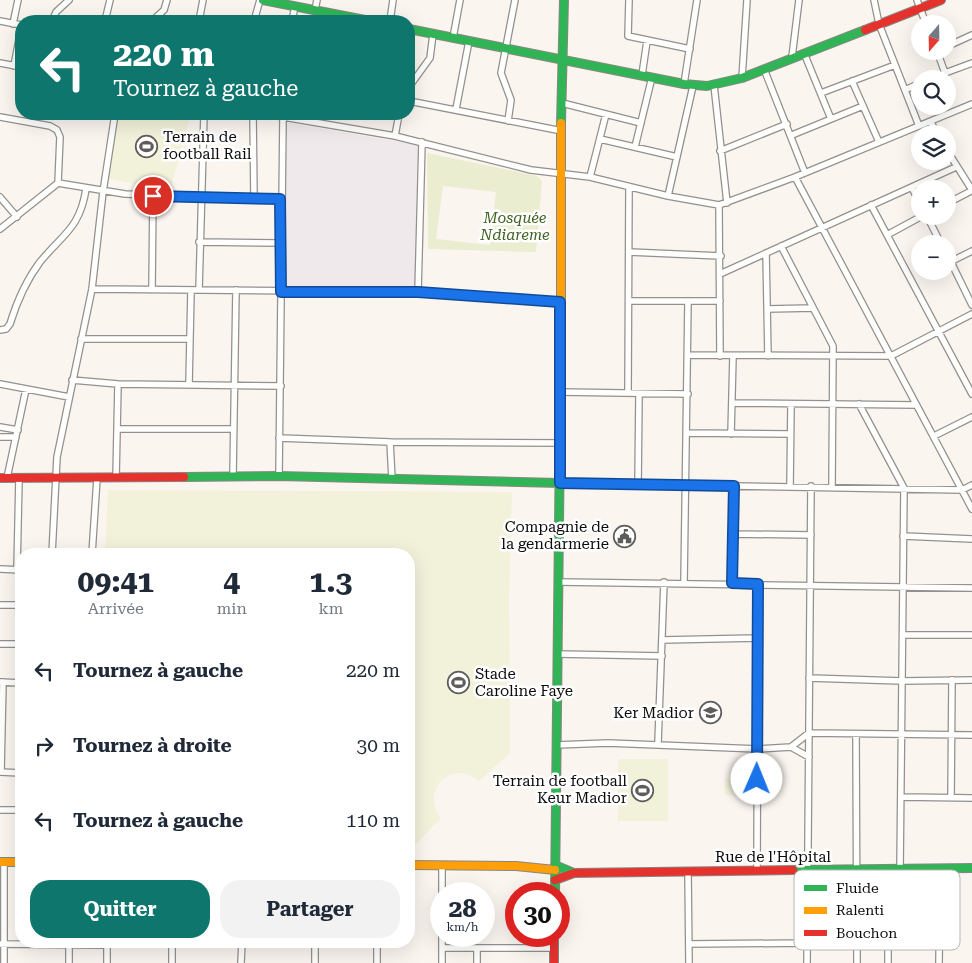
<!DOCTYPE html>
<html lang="fr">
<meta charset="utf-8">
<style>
:root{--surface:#fff;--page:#f2f2f3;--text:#1f2937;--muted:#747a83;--accent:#0f766e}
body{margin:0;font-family:"Roboto Serif",serif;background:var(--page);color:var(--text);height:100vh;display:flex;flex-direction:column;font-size:19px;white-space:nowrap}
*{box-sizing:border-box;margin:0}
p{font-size:16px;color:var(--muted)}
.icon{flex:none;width:28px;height:28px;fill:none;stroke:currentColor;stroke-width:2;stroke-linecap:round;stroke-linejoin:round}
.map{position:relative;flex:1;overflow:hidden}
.drawer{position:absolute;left:15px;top:548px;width:400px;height:400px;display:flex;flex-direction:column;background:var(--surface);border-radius:20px;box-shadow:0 5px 20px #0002}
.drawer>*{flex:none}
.banner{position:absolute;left:15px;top:15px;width:400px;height:105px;border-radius:20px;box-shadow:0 5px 20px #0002;background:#0f766e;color:#fff;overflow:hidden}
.needle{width:32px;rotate:200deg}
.fabs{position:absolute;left:911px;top:15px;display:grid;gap:10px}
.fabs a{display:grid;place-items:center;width:45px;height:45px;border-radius:50%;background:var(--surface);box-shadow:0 5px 20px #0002;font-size:25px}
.speed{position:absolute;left:430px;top:882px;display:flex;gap:10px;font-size:25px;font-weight:700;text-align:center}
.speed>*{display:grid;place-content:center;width:65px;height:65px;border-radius:50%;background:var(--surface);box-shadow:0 5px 20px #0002;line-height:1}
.speed small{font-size:12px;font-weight:400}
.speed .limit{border:8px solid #d22;background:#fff;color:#111}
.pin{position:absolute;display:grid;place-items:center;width:42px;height:42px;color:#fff;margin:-21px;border:2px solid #fff;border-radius:50%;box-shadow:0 1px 5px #0007}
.me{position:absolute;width:55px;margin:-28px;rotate:1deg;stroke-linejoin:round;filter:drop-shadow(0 0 4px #0008)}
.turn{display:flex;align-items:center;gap:18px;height:105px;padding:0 15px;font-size:22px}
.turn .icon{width:65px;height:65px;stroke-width:2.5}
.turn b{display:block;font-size:35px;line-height:42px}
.eta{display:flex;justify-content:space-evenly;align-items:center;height:85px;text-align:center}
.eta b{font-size:30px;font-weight:700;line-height:35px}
.action{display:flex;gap:10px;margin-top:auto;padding:10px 15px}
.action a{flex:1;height:58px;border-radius:20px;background:var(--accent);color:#fff;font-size:20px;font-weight:700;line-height:58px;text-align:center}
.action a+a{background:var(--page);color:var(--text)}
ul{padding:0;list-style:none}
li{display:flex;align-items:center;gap:15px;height:75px;padding:0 15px}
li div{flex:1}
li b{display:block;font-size:19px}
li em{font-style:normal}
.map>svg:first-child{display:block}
</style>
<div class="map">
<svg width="972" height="963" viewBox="0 0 972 963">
<rect width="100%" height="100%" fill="#faf5ef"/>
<path fill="#efe9ec" d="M285,122L418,145L415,288L284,287Z"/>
<path fill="#eaedd0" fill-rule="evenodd" d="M427,153L537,176L542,181L536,252L428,249ZM443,186L496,192L490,245L436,239Z"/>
<path fill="#f2f1da" d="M119,114H191L170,191L106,178Z
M108,490L512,492L509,597L510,753L479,781C451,758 420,790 441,818L415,845H409V554H105Z
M618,759H668V821H618Z
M725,779L751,780V796L725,795Z"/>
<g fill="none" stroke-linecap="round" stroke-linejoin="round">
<defs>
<path id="street" d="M629,0L628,36L690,49
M874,0L879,24L919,126
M917,0L926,24
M315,10L317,0
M0,21L21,25
M52,21L56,12L69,0
M105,21L110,0
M152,21L164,10L167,0
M199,21L203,0
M254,21L260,0
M292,21L295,6
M390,21L393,0
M13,24L18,0
M453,38L460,0
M948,46L972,35
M937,51L945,73L972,63
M804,53L831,119
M792,57L799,0
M0,63L21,67
M14,66L21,29
M764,69L805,173
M642,75L647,41
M742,78L747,0
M931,79L945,73
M852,81L879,142
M684,84L697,0
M714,85L727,203
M409,87L430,58L433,34
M905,90L920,83
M821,93L895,65
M409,101L562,131
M562,103L641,123
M456,109L469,41
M253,114L254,198
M266,114L395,136L531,170L590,177L668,196L719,205L795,177L972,104
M0,117L50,126L57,130L60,137L58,183L125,194L281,199
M508,121L511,100L501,73L515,0
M931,122L937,134
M792,135L863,106
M395,136L399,114
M600,139L677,157
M635,147L652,77
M720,151L787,124
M948,152L972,190
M590,177L606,114
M795,177L972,509
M912,188L920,203
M668,196L693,86
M0,197L17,217
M948,203L971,191
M719,205L720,356
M871,205L972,394
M927,216L941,244
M0,229L58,183
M887,235L922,216
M199,242L281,243
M781,246L833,346L832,486
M629,252L721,256
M766,253L768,356
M948,256L972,305
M950,262L972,251
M720,274L956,167
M92,289L418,292L560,302
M152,290L153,195
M199,290L204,114
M418,292L422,142
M629,301H720
M767,309L813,308
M0,330L6,329L10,324C17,301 25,282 40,262C63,234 80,228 86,189
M81,339H190
M688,355L891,356L972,314
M72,380L118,384L281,386
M0,384L69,397
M189,384L191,291
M560,392L688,394
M628,393L629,187
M733,403L916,405
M859,404L904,488L900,869
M0,427L18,430
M117,429H233
M687,433L790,434
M731,434L733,356
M934,436L972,417
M0,437H16
M279,438L390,442L561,443
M390,442L392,479
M233,476L236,290
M279,476L283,117
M7,478L26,389
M116,478L118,384
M560,483L962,490L972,485
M638,485L639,394
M790,487L791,404
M733,534L811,535
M903,536L972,539
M52,554L57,457L92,289L103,192L115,114
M92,554L97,478
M0,569L21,570
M17,570L19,478
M558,582L972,588
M684,583L688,301
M732,583L734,487
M0,605H21
M903,635H972
M662,640L757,638
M0,644H21
M557,654L662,656
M809,678L902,681L972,680
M1,682L21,683
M856,734L857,963
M658,743L664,582
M556,745L608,743L758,749L791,747L809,757
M791,747L809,733L972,735
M0,772L21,773
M1,772L3,682
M901,797L972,798
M951,797L952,680
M0,810H21
M442,865V894
M757,870L758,584
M688,871L689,963
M856,937L940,936
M172,941V963
M0,944L107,945
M689,944L807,943
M69,945V963
M442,948H554
M4,963V862
M107,963V941
M241,963L242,941
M315,963V941
M377,963V941
M442,963V936
M477,963V948
M807,963L811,486
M888,963V936
M939,963L940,868"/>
<path id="fast" d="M263,0L370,21
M409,29L684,84L707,86L742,78L865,30
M561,123L564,0
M184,477L279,476L560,483
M555,865L574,873
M793,870L972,868
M555,894L561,340"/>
<path id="slow" d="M561,340V123
M0,862H21
M409,865L516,866L555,870"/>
<path id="jam" d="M865,30L941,0
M0,478L184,477
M555,880L574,873L793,870
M554,936V963"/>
</defs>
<use href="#street" stroke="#93908e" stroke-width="8"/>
<use href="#fast" stroke="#898784" stroke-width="10"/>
<use href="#slow" stroke="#898784" stroke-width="10"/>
<use href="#jam" stroke="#898784" stroke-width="10"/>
<use href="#street" stroke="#fefefd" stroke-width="5.5"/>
<use href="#fast" stroke="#30b455" stroke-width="8"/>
<use href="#slow" stroke="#ff9f0a" stroke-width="8"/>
<use href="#jam" stroke="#e5322d" stroke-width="8"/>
</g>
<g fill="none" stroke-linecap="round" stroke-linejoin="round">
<defs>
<path id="route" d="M153,196L280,199L281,292H418L560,302V483L734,486L732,583L758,584L757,779"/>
</defs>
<use href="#route" stroke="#114b97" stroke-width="12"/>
<use href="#route" stroke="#1a73e8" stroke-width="9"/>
</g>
<defs>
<symbol id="stadium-ring" viewBox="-11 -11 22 22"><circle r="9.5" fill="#fff" stroke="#5f5d5b" stroke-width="1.5"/><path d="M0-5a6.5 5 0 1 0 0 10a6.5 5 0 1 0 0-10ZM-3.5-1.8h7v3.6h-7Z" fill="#5f5d5b"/></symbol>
<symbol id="civic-ring" viewBox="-11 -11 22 22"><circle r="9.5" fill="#fff" stroke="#5f5d5b" stroke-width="1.5"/><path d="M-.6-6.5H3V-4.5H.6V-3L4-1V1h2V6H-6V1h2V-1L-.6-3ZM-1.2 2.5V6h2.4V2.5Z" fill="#5f5d5b"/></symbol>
<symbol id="school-ring" viewBox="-11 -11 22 22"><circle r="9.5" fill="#fff" stroke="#5f5d5b" stroke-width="1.5"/><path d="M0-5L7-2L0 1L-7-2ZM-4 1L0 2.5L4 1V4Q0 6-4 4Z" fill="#5f5d5b"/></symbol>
</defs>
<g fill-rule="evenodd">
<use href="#stadium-ring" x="134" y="134" width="25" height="25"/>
<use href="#civic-ring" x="612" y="524" width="25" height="25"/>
<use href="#stadium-ring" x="446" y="670" width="25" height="25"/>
<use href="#school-ring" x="698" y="700" width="25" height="25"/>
<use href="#stadium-ring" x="630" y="778" width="25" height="25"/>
</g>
<g text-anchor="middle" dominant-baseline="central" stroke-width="5" stroke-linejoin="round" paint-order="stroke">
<g font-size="15" fill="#0b0b0b" stroke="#fff" text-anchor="end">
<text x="163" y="137" text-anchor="start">Terrain de<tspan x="163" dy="17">football Rail</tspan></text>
<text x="609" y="527">Compagnie de<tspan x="609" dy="17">la gendarmerie</tspan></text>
<text x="475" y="674" text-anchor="start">Stade<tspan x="475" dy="17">Caroline Faye</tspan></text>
<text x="694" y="713">Ker Madior</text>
<text x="627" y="781">Terrain de football<tspan x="627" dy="17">Keur Madior</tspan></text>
</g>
<g font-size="15" font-style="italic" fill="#3f601f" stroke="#fff">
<text x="515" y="218">Mosquée<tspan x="515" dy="17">Ndiareme</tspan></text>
</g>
<g font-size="15" fill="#0b0b0b" stroke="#fff">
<text x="773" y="857">Rue de l'Hôpital</text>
</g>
</g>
<rect x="794" y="870" width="166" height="80" rx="8" fill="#fff" stroke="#b6b6b6" stroke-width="1"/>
<rect x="804" y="885" width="23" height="6" fill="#30b455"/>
<rect x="804" y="907" width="23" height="7" fill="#ff9f0a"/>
<rect x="804" y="930" width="23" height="6" fill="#e5322d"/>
<g font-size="14" fill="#0b0b0b">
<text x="836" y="893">Fluide</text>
<text x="836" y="915">Ralenti</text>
<text x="836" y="938">Bouchon</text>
</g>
</svg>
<div class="fabs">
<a><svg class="needle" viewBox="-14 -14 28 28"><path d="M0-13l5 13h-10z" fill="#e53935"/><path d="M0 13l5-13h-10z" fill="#747a83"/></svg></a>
<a><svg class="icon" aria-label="search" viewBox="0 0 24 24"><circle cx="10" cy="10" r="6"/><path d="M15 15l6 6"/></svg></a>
<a><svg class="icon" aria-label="layers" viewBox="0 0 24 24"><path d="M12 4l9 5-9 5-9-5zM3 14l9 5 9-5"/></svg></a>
<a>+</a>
<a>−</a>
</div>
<div class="speed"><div>28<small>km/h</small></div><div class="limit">30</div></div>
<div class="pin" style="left:153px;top:196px;background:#d93025"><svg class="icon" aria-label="arrive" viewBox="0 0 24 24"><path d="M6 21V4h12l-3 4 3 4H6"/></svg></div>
<svg class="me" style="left:757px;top:779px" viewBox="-20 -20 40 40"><circle r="19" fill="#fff"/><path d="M0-13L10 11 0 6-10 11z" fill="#1a73e8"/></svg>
<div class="banner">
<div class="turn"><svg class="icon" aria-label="left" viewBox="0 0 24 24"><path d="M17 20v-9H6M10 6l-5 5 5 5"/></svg><div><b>220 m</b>Tournez à gauche</div></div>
</div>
<section class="drawer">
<div class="eta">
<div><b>09:41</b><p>Arrivée</p></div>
<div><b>4</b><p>min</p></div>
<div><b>1.3</b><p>km</p></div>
</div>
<ul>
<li><svg class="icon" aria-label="left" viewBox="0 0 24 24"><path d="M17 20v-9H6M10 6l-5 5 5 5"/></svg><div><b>Tournez à gauche</b></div><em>220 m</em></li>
<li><svg class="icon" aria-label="right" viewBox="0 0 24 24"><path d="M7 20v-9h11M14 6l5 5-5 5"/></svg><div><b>Tournez à droite</b></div><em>30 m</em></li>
<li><svg class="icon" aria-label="left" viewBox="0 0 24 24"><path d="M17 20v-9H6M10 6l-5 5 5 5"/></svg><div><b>Tournez à gauche</b></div><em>110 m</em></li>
</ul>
<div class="action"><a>Quitter</a><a>Partager</a></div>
</section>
</div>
